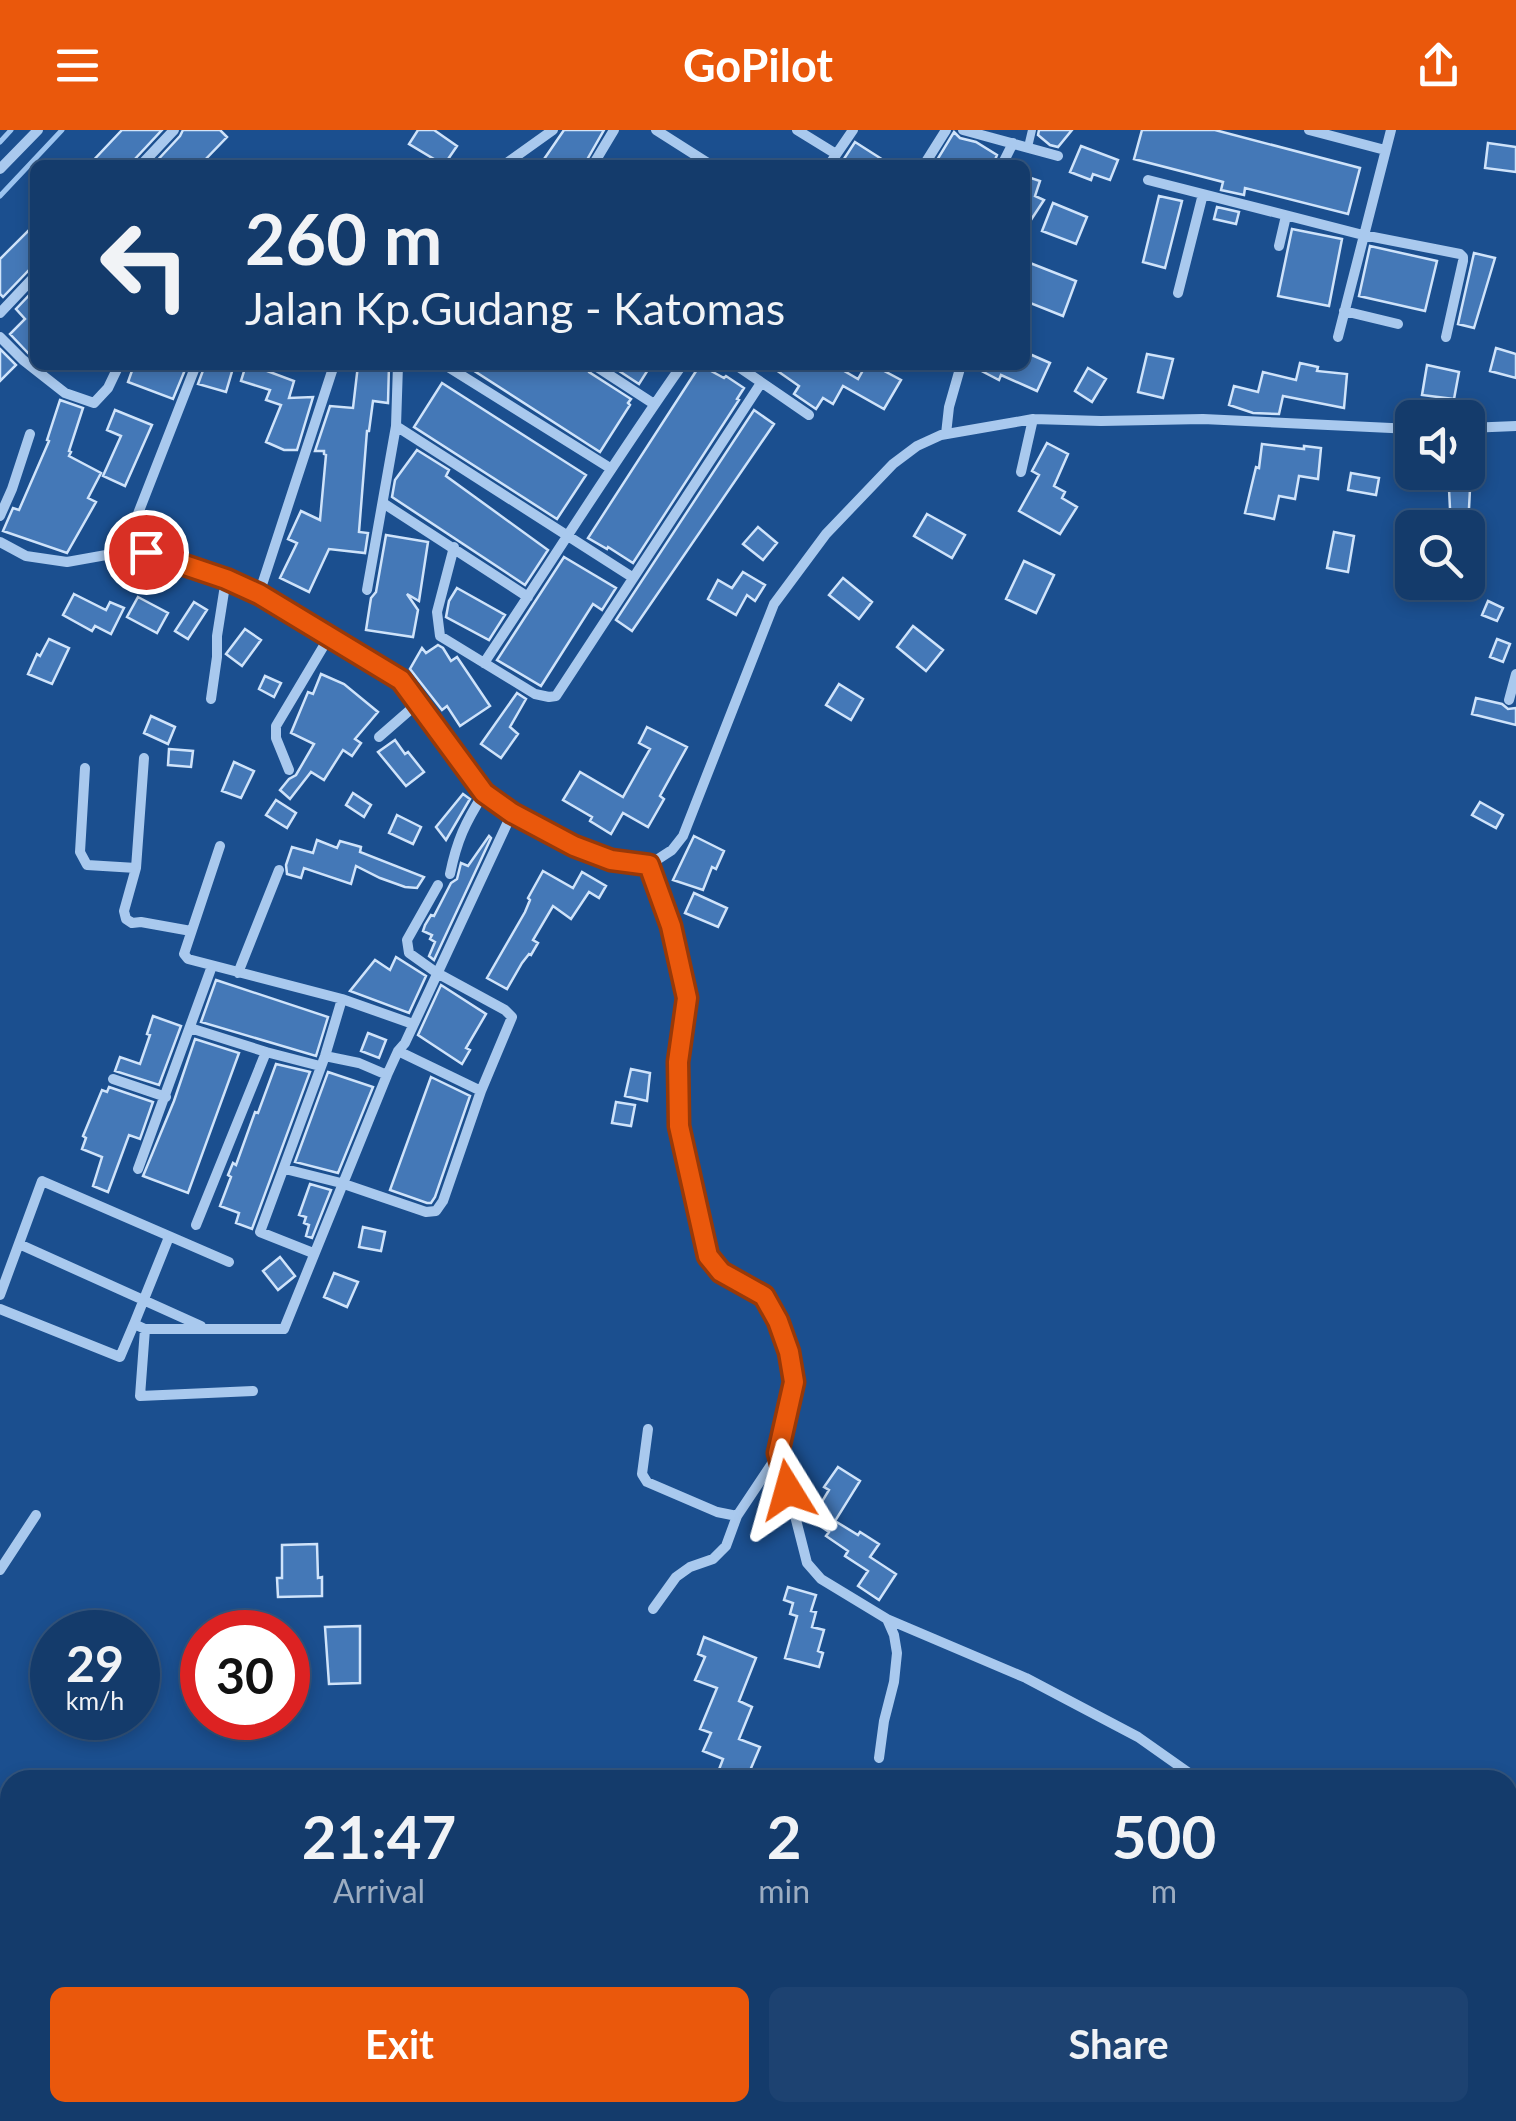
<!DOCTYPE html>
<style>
:root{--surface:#143b6b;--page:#1d4271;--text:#f1f3f6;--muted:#9dadc1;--line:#33557e;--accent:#ea580c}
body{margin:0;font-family:Lato,sans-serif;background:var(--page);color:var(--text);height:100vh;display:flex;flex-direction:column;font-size:38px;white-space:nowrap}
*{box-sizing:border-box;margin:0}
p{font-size:32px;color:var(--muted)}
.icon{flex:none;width:55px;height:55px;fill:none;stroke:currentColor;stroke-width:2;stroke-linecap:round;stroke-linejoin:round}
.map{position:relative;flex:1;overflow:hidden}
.side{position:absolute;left:0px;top:1640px;width:1518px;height:352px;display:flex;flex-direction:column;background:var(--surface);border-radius:30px 30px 0 0;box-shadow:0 5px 15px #0003,0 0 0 2px var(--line)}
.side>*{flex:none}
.guide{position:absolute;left:30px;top:30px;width:1000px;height:210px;border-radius:15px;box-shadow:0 5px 15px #0003,0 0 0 2px var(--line);background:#143b6b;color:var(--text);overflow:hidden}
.fabs{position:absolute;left:1395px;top:270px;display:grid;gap:20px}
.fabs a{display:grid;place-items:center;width:90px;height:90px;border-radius:15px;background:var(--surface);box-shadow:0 5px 15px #0003,0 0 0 2px var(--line);font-size:50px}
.speed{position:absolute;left:30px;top:1480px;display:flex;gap:20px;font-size:50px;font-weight:700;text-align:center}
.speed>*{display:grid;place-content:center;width:130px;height:130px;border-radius:50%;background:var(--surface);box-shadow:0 5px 15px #0003,0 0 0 2px var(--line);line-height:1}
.speed small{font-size:25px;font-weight:400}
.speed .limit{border:15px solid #d22;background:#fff;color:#111}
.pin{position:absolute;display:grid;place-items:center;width:85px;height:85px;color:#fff;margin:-42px;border:5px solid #fff;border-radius:50%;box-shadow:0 2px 10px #0007}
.me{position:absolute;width:110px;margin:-55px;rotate:352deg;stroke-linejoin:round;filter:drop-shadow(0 0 8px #0008)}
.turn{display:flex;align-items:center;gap:35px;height:210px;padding:0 50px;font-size:45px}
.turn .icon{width:130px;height:130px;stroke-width:2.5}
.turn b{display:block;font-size:70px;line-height:85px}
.eta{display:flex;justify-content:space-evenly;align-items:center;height:170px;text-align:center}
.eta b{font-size:60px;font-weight:700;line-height:70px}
.cta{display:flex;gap:20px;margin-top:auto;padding:20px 50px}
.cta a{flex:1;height:115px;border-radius:15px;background:var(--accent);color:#fff;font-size:40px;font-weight:700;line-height:115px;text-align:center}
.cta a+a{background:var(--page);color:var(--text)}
header{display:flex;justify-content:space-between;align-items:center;height:130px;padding:0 50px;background:var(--accent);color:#fff;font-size:45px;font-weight:700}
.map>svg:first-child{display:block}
</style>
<header><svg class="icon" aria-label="menu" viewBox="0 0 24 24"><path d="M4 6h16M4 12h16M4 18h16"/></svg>GoPilot<svg class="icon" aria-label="share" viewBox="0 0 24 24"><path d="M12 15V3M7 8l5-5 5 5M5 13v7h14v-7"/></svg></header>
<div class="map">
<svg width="1516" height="1991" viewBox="0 0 1516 1991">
<rect width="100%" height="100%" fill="#1b4f8f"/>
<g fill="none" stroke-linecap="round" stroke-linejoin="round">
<path stroke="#9cc4f0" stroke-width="5" d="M0,12L11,0
M0,66L62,0"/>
<path stroke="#3c6290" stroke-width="30" d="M0,1885L10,1887
M1508,1901L1516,1876
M276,1982L306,1991
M525,1982L533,1991
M383,1991L385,1982
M1455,1991L1461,1982"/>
</g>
<path fill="#4478b7" stroke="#cfe3fa" stroke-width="2.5" d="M122,0H162L135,29L132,35H89Z
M183,0H220L227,7L200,35H153L180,6Z
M418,0H434L457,16L444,35L409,14Z
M564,0H604L584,35H540Z
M1039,0H1072L1058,17L1050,15L1038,5Z
M1142,0H1215L1360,38L1348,84L1245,58L1244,65L1221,60L1223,52L1134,29Z
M954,2L960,8L976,12L997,25L993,35H934Z
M855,12L891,35H840Z
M1488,13L1516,17V42L1485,38Z
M1081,16L1118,30L1110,50L1093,44L1091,50L1070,42Z
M1025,46L1040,51L1035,66L1044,70L1025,99Z
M1159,66L1182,71L1165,138L1143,132Z
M1053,73L1087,87L1076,114L1042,101Z
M1217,77L1239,82L1236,94L1214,89Z
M35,94V137L29,140L3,167L0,164V129Z
M1292,99L1342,109L1329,176L1278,166Z
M1370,116L1437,131L1425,181L1359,166Z
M1474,123L1495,128L1474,198L1458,194Z
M1030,133L1076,151L1063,186L1025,171V146Z
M35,159V215L28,223L10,204L25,189L16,179Z
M1496,218L1516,224V248L1490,241Z
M0,219L16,235L0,251Z
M1025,222L1050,233L1037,261L1001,245L999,250L970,235H1025Z
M1147,224L1173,229L1163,268L1138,262Z
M1300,233L1318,237L1317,241L1347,244L1344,278L1283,266L1279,284L1253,283L1229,275L1234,256L1258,262L1263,242L1296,250Z
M134,235H187L173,269L128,252Z
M205,235H223L233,238L226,262L198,254Z
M246,235H269L267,241L294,251L289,268L313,267L297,320H284L266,312L281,275L266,270L270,260L241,251Z
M358,235H389L388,273L373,271L369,301H367L359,402L368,403L365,423L329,419L309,462L280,448L297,413L288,409L301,381L320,390L326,325L324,324V321H315L330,276L353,278Z
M465,235H585L589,242L631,269L628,273L630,275L600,322Z
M610,235H651L639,254Z
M700,235L724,248L726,246L744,258L737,269L739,270L633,433L608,417L607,419L588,408Z
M769,235H834L858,249L866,235H873L901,250L884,279L843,256L833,274L823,268L816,279L794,264L799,256Z
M1427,235L1459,242L1454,269L1422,265Z
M1088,238L1106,249L1092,272L1075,261Z
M442,253L586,345L557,389L414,297Z
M60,270L83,278L69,321L71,322L69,326L101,343L88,368L96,372L67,423L3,401L13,378L19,380L49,311L47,310Z
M115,280L152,295L125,356L103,346L121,306L107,300Z
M754,280L774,294L632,501L616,490Z
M1047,313L1068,324L1054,356L1065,362L1062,368L1077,377L1060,404L1019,381L1039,345L1032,341Z
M1262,314L1304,319V316L1321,318L1318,349L1299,346L1295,369L1279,366L1274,389L1245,383L1256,337L1259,338Z
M417,320L449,340L446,346L548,420L525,455L392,367L395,350Z
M1351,343L1379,348L1376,365L1348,360Z
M1449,359H1470L1468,398H1451Z
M927,384L965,405L952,428L914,406Z
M758,397L777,413L763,430L743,414Z
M1334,402L1354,406L1348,442L1327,438Z
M386,405L428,412L419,471L407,464L418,480L413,507L366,500L371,468L376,462Z
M564,427L616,458L602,480L593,474L541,556L497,530Z
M1024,431L1054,445L1036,483L1006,469Z
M743,442L765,455L755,471L747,465L736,485L708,469L718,450L732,458Z
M843,448L872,472L859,489L829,465Z
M457,458L505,485L489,510L446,487L449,471Z
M74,464L106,480L110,472L124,478L111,504L95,496L92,501L63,485Z
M138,467L168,483L157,503L127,487Z
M1488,471L1503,478L1497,491L1482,485Z
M194,472L207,480L188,509L175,501Z
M913,496L943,520L926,541L897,517Z
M245,499L261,510L242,536L226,524Z
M49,509L69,518L52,554L28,544L37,524L40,526Z
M1497,509L1510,514L1503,532L1490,527Z
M438,515L443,518L451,531L457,527L490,576L460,596L447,576L442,580L410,539L422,518L426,523Z
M321,544L344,554L378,582L355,609L361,613L352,626L343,620L324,650L311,642L290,669L280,660L289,649L296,645L314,614L291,603L308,562L313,564Z
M265,546L281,553L274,567L259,559Z
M839,554L863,569L851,590L826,575Z
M517,563L526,569L510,597L518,604L501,628L481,614Z
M1476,568L1502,574L1508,579L1516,578V595L1472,584Z
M151,586L175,597L168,614L144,603Z
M647,597L687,617L660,666L664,669L648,697L623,683L611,704L590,691L592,687L563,670L580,642L623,667L650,619L639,613Z
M395,610L405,624L408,622L424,642L406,656L378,622Z
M169,619L193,621L191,637L168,635Z
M234,632L254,641L241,668L222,661Z
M353,663L371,675L364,687L346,675Z
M463,664L470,669L446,710L436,697Z
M276,670L296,683L287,698L266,685Z
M1480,672L1503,685L1496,698L1472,685Z
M397,685L421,697L413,714L389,703Z
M489,706L491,708L434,830L429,826L435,812L430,809L432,805L423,801L425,795L431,785L434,786L451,753L457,749L461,733L468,736Z
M694,706L724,721L716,739L712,737L703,760L673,750Z
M317,710L337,718L340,711L361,717L360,722L424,747L417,758L405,757L380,748L356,736L351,754L304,738L301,748L287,744L286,735L292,717L313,723Z
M543,741L573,758L582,742L606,756L599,768L589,762L571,789L553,776L533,810L538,813L531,825L529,824L522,833L507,859L487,848L525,782L530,770L528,768Z
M694,763L727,778L718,797L685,783Z
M396,827L426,846L409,883L350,861L375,830L390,840Z
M216,850L328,887L316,926L201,892Z
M441,855L486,884L466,918L470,920L462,934L418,905Z
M153,886L181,896L159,955L115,941L120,927L140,934L150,905L147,904Z
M368,903L386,910L379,928L361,921Z
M195,909L239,923L188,1063L143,1046L174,971Z
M276,934L310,942L252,1099L236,1093L239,1083L220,1076L231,1047L228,1045L233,1033L236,1035L255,982L258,983Z
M631,939L650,943L647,971L625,966Z
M328,942L373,957L338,1043L295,1032Z
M431,947L470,966L435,1067L431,1073H427L390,1060Z
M109,957L153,972L140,1009L129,1005L108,1062L93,1056L102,1027L82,1019L86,1008L83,1006L102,960L107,962Z
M616,972L635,975L631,996L612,993Z
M310,1054L331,1060L312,1108L306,1106L309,1095L304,1093L306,1087L299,1085Z
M363,1097L385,1102L381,1121L359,1117Z
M280,1127L295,1146L278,1160L263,1141Z
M334,1143L358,1152L347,1177L324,1167Z
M838,1337L860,1351L835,1391L858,1405L860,1402L879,1414L870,1427L896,1444L879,1470L858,1456L868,1441L845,1426L848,1421L826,1406L829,1402L811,1390L829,1360L824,1357Z
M317,1414L318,1448L322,1447V1466L278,1467L277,1448H282V1415Z
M788,1457L816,1465L811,1481L816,1482L812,1497L824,1500L818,1521L823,1523L819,1537L785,1528L797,1486L790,1484L793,1473L784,1470Z
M360,1496V1553L329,1554L325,1497Z
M704,1507L756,1528L739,1571L752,1577L739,1609L760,1617L746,1650H715L723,1629L703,1621L711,1603L700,1599L717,1558L695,1550L705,1527L698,1524Z"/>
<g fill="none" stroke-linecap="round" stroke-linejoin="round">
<path stroke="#a9c9ee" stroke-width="8" d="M1028,17L1032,0"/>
<path stroke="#a9c9ee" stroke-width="10" d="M656,0L711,35
M797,0L836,24
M963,0L1058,26
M1309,0L1385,20
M141,35L174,0
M504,35L553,0
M593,35L614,0
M829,35L853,0
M924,35L946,0
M1002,35L1013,13
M0,39L38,0
M1148,50L1363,105L1460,124L1463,127V131L1446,207
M1279,116L1286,86
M1178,163L1203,64
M1344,181L1398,194
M0,183L35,146
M0,207L23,230L65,263L94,273L108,258L119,235
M1338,207L1391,0
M445,235L610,338
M594,235L654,274
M736,235L809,285
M396,296L632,447
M1468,298L1516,296
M946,304L949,277L961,235
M1021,342L1033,289
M383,373L528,467
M0,386L12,359L30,304
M0,412L26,426L67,432L123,422H147L226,449L259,464L355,520L401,551L484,663L512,683L574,716L611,730L649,735L672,720L683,706L774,474L826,404L893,334L917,316L941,305L1033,289L1101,291L1203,289L1412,299
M454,417L437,482L440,506L535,564L549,567L556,566L761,253
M123,422L196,235
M367,460L396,296L398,235
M259,464L334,235
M484,533C550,434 613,333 682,235
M211,569L217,527V506L226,449
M1509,570L1516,544
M379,607L418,573
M85,638L80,722L87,735L136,738L124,781L126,789L132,793L141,792L191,801
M289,640L276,608V596L329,507
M220,716L184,824L188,829L342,869L413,894
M649,735L671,796L687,868L677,933L679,996L708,1126L721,1142L764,1166L778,1191L789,1222L793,1253L779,1323L807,1433L821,1449L887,1489L894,1505L897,1523L894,1552L884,1591L879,1628
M136,738L144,628
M450,744C457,710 465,693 484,663
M238,843L279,740
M190,898L266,922L320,936
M398,921L481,961
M325,926L359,933L387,945
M113,949L166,967
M138,1039L212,836
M285,1039L341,1053L426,1082L436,1081L443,1071L481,961L512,887L505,880L437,843L409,823L407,810L438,755
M196,1095L266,922
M19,1114L201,1196
M313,1123L260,1102L325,926L342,869
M0,1165L42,1051L229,1132
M0,1179L120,1227L134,1194L145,1199H284L387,945L398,921L405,913L512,683
M134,1194L169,1107
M145,1199L140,1266L253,1261
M648,1299L642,1344L647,1352L717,1382L737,1386L779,1323
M0,1440L36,1385
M653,1479L676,1447L690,1437L713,1429L726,1416L737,1386
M887,1489L1026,1548L1138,1607L1199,1650"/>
</g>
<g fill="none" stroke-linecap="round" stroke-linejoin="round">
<defs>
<path id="route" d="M146,422L226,449L259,464L401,550L484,663L512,683L574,716L611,730L649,735L671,796L687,868L678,932L679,996L708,1126L721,1142L764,1166L778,1191L789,1222L794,1252L778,1323L788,1360"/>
</defs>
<use href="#route" stroke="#983908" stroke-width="25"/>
<use href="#route" stroke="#ea580c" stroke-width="18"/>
</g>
</svg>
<div class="fabs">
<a><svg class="icon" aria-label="sound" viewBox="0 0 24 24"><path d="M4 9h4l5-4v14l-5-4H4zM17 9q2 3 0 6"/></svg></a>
<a><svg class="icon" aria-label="search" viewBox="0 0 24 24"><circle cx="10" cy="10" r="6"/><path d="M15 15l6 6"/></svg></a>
</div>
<div class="speed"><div>29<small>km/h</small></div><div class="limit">30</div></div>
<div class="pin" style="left:146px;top:422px;background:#d93025"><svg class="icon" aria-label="arrive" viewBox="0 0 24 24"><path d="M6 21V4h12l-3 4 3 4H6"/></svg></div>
<svg class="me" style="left:788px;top:1360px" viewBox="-20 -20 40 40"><path d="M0-17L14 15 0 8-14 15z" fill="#ea580c" stroke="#fff" stroke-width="4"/></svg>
<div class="guide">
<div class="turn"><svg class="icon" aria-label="left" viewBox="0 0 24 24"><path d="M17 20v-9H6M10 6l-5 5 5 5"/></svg><div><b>260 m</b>Jalan Kp.Gudang - Katomas</div></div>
</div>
<section class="side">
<div class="eta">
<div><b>21:47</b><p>Arrival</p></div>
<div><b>2</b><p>min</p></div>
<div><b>500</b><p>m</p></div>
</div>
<div class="cta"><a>Exit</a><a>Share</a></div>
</section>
</div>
